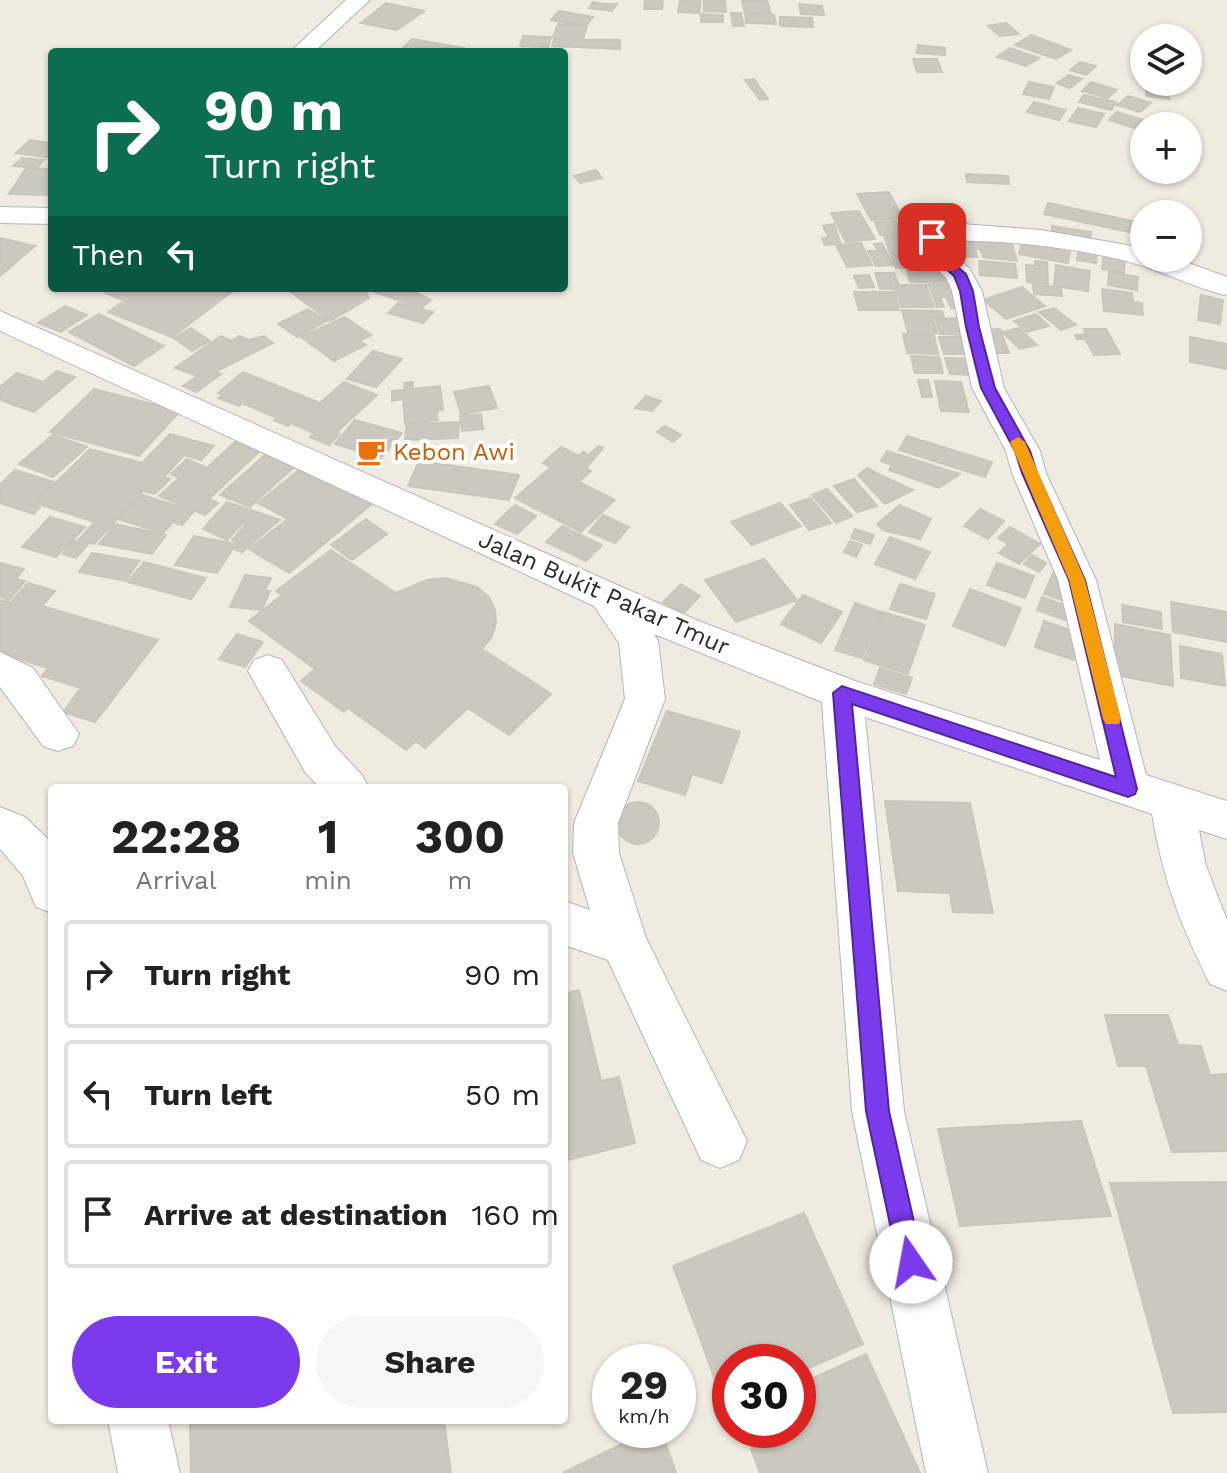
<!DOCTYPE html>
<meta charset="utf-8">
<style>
:root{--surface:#fff;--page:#f6f6f6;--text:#222;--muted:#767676;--line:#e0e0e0;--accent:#7c3aed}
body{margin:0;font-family:"Work Sans",sans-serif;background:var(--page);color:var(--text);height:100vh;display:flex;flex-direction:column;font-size:30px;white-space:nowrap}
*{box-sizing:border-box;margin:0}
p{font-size:26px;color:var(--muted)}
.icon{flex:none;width:44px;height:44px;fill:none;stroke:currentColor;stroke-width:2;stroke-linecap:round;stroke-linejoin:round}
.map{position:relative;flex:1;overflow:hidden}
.panel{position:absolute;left:48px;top:784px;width:520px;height:640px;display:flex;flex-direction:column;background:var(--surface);border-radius:8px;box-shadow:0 2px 6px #0004}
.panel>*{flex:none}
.top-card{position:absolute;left:48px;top:48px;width:520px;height:244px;border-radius:8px;box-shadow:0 2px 6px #0004;background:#0b6e4f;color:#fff;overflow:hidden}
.tools{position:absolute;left:1130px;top:24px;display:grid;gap:16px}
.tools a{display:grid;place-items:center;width:72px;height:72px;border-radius:50%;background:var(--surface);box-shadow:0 2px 6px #0004;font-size:40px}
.speed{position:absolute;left:592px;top:1344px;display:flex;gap:16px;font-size:40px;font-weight:700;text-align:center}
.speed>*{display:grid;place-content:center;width:104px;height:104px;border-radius:50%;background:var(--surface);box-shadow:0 2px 6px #0004;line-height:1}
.speed small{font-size:20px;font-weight:400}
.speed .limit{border:12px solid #d22;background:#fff;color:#111}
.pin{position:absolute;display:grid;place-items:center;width:68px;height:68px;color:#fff;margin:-34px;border-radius:16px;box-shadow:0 4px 12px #0006}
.me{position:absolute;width:88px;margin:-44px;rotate:348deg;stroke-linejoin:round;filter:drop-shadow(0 0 6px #0008)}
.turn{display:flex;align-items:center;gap:28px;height:168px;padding:0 24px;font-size:36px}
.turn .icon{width:104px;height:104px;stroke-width:2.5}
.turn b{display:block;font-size:56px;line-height:68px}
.then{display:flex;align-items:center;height:76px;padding:0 24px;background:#0003;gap:16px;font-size:30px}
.eta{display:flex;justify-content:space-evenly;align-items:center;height:136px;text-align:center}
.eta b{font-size:48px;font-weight:700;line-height:56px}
.action{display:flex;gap:16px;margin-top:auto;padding:16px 24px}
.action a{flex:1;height:92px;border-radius:48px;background:var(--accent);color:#fff;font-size:32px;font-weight:700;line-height:92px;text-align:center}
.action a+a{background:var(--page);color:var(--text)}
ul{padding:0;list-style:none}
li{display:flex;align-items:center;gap:24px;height:108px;margin:0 16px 12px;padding:0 8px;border:4px solid var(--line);border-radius:8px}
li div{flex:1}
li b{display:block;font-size:30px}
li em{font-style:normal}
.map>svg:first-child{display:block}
</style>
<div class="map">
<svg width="1227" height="1473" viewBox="0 0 1227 1473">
<rect width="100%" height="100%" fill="#eeebe1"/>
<path fill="#cac9bf" stroke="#c9c7bb" stroke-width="2" d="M645,0H663L662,9H644Z
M680,0H701L699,13L678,12Z
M704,0H725L726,12L704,11Z
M767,0L771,14L745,13L742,1Z
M593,2L604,4H617L612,11L589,8Z
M386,3L424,11L397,30L361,23Z
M799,4L822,6L824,15L801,14Z
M559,11L593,17L586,26L551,20Z
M731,13H741L744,26H733Z
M745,13L774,15L776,24L746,23Z
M701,14L723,15V22H701Z
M780,17L812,18L813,27L780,26Z
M1006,23L1019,34L1000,36L988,26Z
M558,24L587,26L583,39L553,37Z
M1031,35L1071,50L1056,59L1015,45Z
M523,36L551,37L548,47L520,46Z
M412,39L464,48L460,52H399Z
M554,39L620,40V49L552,46Z
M918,45L945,48V55L917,53Z
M1010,48L1039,58L1026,66L997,57Z
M913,59H937L942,72H917Z
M1080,62L1096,66L1086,75L1070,70Z
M1069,75L1082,79L1070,88L1057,83Z
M754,79L768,99L760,100L745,80Z
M1029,82L1054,87L1049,99L1023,94Z
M1091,82L1117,90L1108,98L1082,91Z
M1147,85L1169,88V99L1146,96Z
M1084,95L1116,102L1111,110L1079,102Z
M1128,96L1151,103L1140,112L1117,105Z
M1034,102L1066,110L1059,120L1027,112Z
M1078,108L1104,114L1096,127L1069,121Z
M1117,112L1146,121L1138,129L1109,120Z
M30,140L52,143V158L16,153Z
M22,158L44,160L37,168L13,166Z
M26,168L52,169L50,195L9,194Z
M596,170L602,178L580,183L574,176Z
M966,174L1008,176L1009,184L967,182Z
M889,192L903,218L871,220L857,194Z
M1048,203L1137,222L1134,233L1044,214Z
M960,210L969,228L937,229L929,211Z
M859,211L875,239L846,242L831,213Z
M922,212L933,229L914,231L904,213Z
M896,221L901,235H880L875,222Z
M834,224L841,244L825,245L822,238L829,237L823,226Z
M1052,226L1091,232L1090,243L1052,237Z
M921,232L925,245H909L904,233Z
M897,236L902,250L915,249L922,267L896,268L884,237Z
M0,238L35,246L0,276Z
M939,239L1011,241L1017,261L983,257L980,249H975L977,257L943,256Z
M861,243L872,265L847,267L836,245Z
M882,243L893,265L876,266L868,251H878L874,244Z
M1022,243L1070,252L1068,263L1019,254Z
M1079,248L1097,251L1096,263L1077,260Z
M1104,251L1125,255L1124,273L1102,269Z
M979,261L1015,264L1017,278L980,275Z
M1035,261L1047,262L1048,284L1027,282L1026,265L1035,266Z
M1056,265L1090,271L1088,291L1054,286Z
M907,271L953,272L956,283L910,282Z
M1109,272L1138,277L1137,290L1108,285Z
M875,273H894L899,285H891L893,289H880Z
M869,275L874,287L859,288L854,276Z
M894,285H926L934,307H901Z
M929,285H957L966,308H951L946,297H940L944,307H937Z
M1033,285L1061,287L1062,296L1034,294Z
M1022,287L1045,306L1006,319L983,300Z
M114,288H237L172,337L108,312L124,301L106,293Z
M295,288H364L369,298L330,321L289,291Z
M379,288H407L431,300L421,308L375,292Z
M1102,289L1132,293L1133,302L1142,303L1143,315L1104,311Z
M854,292H894L899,310H859Z
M1201,295L1223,300L1220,324L1198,320Z
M398,303L433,312L423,323L388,313Z
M65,306L87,315L61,332L38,323Z
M1054,308L1076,325L1061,330L1039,312Z
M308,309L327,321L297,337L278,324Z
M902,310L942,311L944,317H932L937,333H908Z
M99,314L164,346L134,366L69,332Z
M1036,314L1049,326L1027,332L1014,321Z
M345,317L371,335L360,341L366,345L334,361L301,337Z
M960,318L965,335L940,334L935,319Z
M191,328L210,341L192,351L174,338Z
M1019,328L1037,345L1020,349L1002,332Z
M1000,329L1009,353H985L976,330Z
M1084,329H1106L1120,354L1094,355L1085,339H1077L1075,335L1086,334Z
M903,334L934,335L938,354L907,353Z
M221,336L232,341L239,336L249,340L264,336L273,343L219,370L216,372L221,374L196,392L183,386L197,376L175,368Z
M939,337H969L975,354H944Z
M1190,337L1227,344V369L1190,362Z
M373,351L402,359L376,387L347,379Z
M911,356L939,357L943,373H915Z
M945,358L973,359L978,375L950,374Z
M57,371L75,377L34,412L0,400V387L17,373L43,382Z
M243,372L320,403L344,382L377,395L336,433L340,434L329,445L310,437L314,433L291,423L288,426L274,420L277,418L242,403L239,406L218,398L222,395L218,393Z
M918,380H928L932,397H922Z
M935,381L961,382L969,412L941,411Z
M413,382V389L440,386L443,410L437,411L438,420L405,424L403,399L392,401V391L405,390L404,383Z
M489,386L497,408L461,414L454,392Z
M94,389L180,411L139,456L50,432Z
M646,396L661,401L652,411L635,408Z
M481,414L483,429L462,431L460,416Z
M355,420L402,433L381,458L335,444Z
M459,422L458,438L405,440L407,424Z
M665,426L681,435L673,442L657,432Z
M170,434L214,446L201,460L184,455L164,477L170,479L155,494L143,491L94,544L79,539L95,522L35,503L90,449L142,463Z
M53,435L87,447L53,477L19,464Z
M907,436L992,462L985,477L899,450Z
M237,440L261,450L209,499L218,503L205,515L159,496L179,478L171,474L187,459L207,468Z
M599,446L603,448L586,468L591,471L579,482L615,500L581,532L515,498L551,467L543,463L561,447L579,456L583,452L588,455Z
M887,451L960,474L939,488L889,470L892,465L881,461Z
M266,454L295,466L250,507L220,495Z
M419,461L519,475L509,500L408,486Z
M304,466L373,503L289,573L249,549L288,519L258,503Z
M867,468L880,475L913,490L885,504L858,475Z
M15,470L54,482L31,504L40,507L34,514L0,503V485Z
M854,479L877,506L857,512L834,486Z
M827,489L852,516L836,523L812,495Z
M142,495L194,511L182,525L173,522L163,533L118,519Z
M811,498L831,523L809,530L790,505Z
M227,502L280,520L242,552L234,549L240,543L232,540L246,524L243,523L227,540L203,529Z
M780,503L801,526L752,545L731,522Z
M515,505L536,516L517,534L495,524Z
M900,505L931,519L920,539L883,530L877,524Z
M980,509L1004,521L988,539L964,526Z
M603,515L629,527L615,543L589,532Z
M50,517L85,527L56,557L22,547Z
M366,519L387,534L352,560L331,545Z
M115,524L166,535L152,554L99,544Z
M562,526L602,545L586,561L546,542Z
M1010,527L1040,544L1019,564L999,553L1008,544L998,538Z
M855,529L874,535L870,544L851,538Z
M194,536L236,544L217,573L175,565Z
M890,537L930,552L915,579L875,564Z
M74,540L88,544L76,558L63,554Z
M850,541L862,545L856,557L844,552Z
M331,550L396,593L427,580L445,578L477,587L489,597L495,610L496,624L491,638L482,649L551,694L509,735L468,708L425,748L416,741L406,750L348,708L344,712L301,681L315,669L249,621L282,595L276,591Z
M92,553L139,561L126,581L79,572Z
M1032,555L1046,563L1039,572L1024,564Z
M764,559L797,600L736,622L705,580Z
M144,562L206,578L191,599L128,582Z
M0,563L24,569L16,579L25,581L9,600L0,597Z
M997,563L1034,576L1025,598L987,585Z
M1053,573L1076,581L1067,602L1044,594Z
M245,575L271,578L265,591H270L262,610L230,607Z
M28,583L55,591L42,606L158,640L95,722L63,712L81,688L42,676L48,668L0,653V600L10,603Z
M681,584L700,596L683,614L663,602Z
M900,584L935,594L926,619L890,609Z
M970,589L1021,608L1005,646L953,626Z
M803,595L842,612L821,643L781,624Z
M1042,597L1073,608L1068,621L1037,610Z
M1171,602L1227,612V642L1173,632Z
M855,603L881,612L862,658L835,650Z
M1122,605L1161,612L1162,629L1123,622Z
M883,612L925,625L908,674L864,660Z
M1044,621L1081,634L1074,660L1035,647Z
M1115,624L1170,635L1173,686L1115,675Z
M237,634L263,642L245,667L219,659Z
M1180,646L1222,654L1225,686L1181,678Z
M880,668L912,678L906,694L874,684Z
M667,711L740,732L722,783L692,774L685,795L638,781Z
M885,801L970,803L993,913L953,912L950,893L898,891Z
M617 823a21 21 0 1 1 42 0a21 21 0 1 1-42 0Z
M579,990L601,1081L619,1077L635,1143L564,1161V994Z
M1105,1015H1168L1178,1045L1201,1046L1210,1075L1227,1074V1151L1172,1152L1146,1066H1118Z
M1081,1121L1111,1216L960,1226L938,1129Z
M1227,1182V1412L1173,1413L1110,1183Z
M804,1213L863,1344L798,1373V1362H730V1404L725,1406L673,1266Z
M866,1354L920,1473H760L751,1449L781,1435L779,1430H798V1385Z
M190,1420H444L451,1473H191Z
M650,1430H661L676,1473H563Z"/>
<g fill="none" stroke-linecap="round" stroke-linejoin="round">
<defs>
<path id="minor" d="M346,0H370L314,52H290Z
M0,207L52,208V224L0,223Z
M962,224L1041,230L1144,248V258H1175L1227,277V294L1224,295C1196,288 1170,275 1143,266C1090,249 1003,239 947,241L945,247L969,268L982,291L1004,388L1040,451L1046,473L1096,580L1146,775L1227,801V839L1199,830L1206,866L1227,920V991L1210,984C1180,924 1163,880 1152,814L865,717L904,1111L988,1473H926L852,1111L822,702L654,634L658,641L665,699L618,823L619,853L646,938L747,1141L739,1160L720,1168L701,1160L608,960L564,945V901L590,910L573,853L574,823L625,699L619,643L594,606L0,331V311L694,619L855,681L1100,760L1058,580L1012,473L1006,451L972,388L952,291L946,278L916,249L926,227Z
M0,652L33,668L79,734L73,746L58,751L43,746L0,687Z
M268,655L282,660L335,746L362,775L369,788H320L305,772L248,671L254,660Z
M0,807L25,817L52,843V913L36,907L23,876L0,849Z
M108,1420H168L180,1473H118Z"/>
</defs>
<use href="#minor" stroke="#b5b5bf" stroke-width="2"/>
<use href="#minor" fill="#fff" fill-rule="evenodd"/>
</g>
<path fill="#7c3aed" stroke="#51269a" stroke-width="2" d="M928,234H937L936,248L966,274L973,291L979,327L995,388L1030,451L1037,473L1085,580L1137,789L1135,794L1128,797L852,704L889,1111L923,1262L919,1271L911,1274L902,1271L898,1262L866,1111L833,693L842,686L1116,777L1069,580L1022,473L1015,451L981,388L966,327L960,291L954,276L924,249Z"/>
<path fill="#f59e0b" d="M1018,437L1025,442L1085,580L1121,719L1119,724H1106L1103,719L1069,580L1010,442Z"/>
<defs>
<symbol id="cafe-bare" viewBox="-9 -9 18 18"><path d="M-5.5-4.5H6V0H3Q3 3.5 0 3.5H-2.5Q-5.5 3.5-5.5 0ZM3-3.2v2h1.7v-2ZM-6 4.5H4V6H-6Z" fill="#e8710a" stroke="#fff" stroke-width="2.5" paint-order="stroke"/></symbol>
</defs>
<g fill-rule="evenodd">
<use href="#cafe-bare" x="351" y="432" width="40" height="40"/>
</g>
<g text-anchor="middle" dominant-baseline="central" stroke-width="8" stroke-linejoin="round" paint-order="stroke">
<g font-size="24" fill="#c56008" stroke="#fff" text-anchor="start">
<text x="393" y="452">Kebon Awi</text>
</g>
<g font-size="24" fill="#2d2d2d" stroke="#fff">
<text transform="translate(604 593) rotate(24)">Jalan Bukit Pakar Tmur</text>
</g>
</g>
</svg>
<div class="tools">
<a><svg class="icon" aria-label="layers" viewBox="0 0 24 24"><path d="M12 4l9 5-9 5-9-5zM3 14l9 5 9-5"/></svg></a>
<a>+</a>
<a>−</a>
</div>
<div class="speed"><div>29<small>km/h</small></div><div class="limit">30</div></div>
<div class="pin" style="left:932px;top:237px;background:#d93025"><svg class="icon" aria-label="arrive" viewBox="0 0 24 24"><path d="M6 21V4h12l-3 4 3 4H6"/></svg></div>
<svg class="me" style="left:911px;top:1262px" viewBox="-20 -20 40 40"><circle r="19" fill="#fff"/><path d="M0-13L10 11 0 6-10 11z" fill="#7c3aed"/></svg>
<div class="top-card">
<div class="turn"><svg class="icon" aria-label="right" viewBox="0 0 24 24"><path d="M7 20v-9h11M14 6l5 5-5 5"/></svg><div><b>90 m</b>Turn right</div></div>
<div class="then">Then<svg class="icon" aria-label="left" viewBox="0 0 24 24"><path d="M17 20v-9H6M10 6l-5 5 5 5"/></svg></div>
</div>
<section class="panel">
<div class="eta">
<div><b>22:28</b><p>Arrival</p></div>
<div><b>1</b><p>min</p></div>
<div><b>300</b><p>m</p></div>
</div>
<ul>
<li><svg class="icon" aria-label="right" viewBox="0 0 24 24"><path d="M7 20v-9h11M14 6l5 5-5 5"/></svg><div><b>Turn right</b></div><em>90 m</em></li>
<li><svg class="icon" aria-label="left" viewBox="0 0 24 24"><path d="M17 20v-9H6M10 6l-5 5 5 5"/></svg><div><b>Turn left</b></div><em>50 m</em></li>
<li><svg class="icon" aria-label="arrive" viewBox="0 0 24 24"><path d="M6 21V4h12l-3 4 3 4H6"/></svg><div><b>Arrive at destination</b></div><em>160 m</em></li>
</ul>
<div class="action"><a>Exit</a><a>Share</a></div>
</section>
</div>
